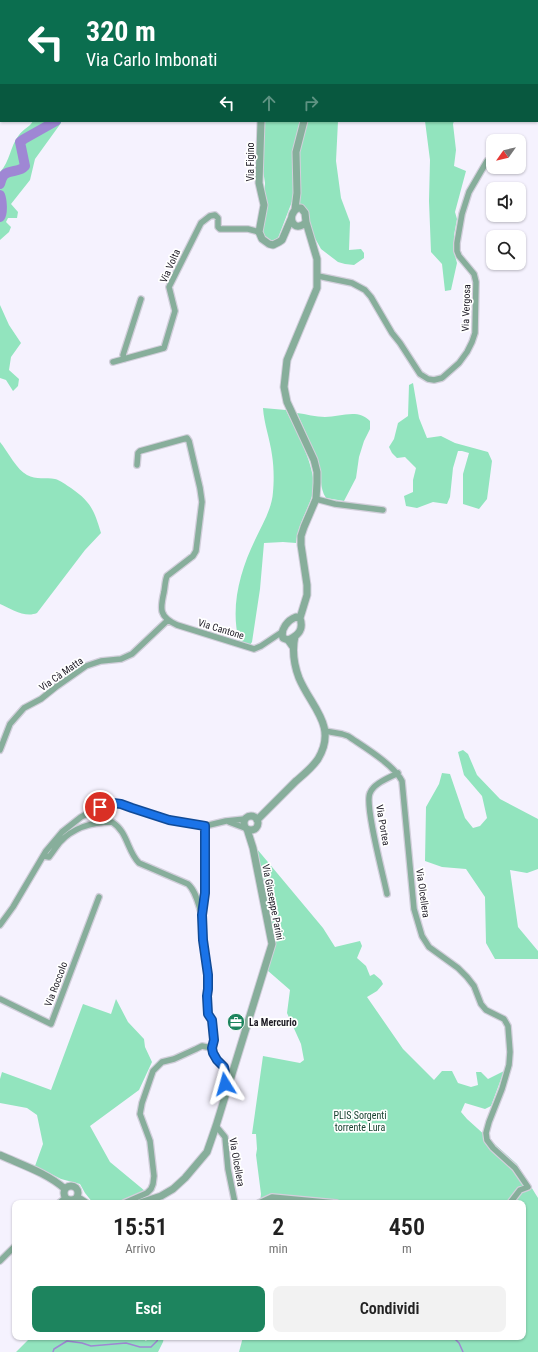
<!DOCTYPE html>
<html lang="it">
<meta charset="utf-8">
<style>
:root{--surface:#fff;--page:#f2f2f2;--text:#222;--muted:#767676;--accent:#1d845e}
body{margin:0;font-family:"Roboto Condensed",sans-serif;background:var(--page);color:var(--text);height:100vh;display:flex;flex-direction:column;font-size:15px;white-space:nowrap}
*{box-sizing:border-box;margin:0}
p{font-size:13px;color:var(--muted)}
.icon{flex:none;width:22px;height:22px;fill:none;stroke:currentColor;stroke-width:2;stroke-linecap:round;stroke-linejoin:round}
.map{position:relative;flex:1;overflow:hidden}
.drawer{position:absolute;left:12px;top:1200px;width:514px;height:140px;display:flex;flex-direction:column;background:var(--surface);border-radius:8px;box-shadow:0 1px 3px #0004}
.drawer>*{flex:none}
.guide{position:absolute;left:0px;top:0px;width:538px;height:122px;box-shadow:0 1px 3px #0004;background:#0b6e4f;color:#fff;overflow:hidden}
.needle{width:26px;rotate:236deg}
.fabs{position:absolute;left:486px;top:134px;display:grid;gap:8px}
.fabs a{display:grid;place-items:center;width:40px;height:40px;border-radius:8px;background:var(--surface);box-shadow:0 1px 3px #0004;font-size:20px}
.pin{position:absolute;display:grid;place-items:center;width:34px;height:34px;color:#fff;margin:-17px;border:2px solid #fff;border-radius:50%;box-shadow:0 1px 4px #0007}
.me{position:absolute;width:44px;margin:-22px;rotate:352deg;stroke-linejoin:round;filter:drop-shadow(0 0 3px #0008)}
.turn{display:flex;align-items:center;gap:14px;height:84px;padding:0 20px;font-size:18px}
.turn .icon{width:52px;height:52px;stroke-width:2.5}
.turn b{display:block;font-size:28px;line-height:34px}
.lanes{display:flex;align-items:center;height:38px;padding:0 20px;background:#0003;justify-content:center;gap:20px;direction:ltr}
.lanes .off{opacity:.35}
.eta{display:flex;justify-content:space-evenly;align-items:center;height:68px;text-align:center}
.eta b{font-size:24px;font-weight:600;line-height:28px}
.cta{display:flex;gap:8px;margin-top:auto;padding:8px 20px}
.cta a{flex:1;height:46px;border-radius:8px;background:var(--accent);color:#fff;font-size:16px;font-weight:600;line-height:46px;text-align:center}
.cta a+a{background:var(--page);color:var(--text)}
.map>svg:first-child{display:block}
</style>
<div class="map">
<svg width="538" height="1352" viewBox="0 0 538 1352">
<rect width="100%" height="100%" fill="#f5f2fe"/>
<path fill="#92e4be" d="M33,121H61V123L35,159L30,180L11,204L18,212L17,218H8L6,222L11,227L9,232L0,240V172C10,162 10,146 19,135C23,129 30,127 33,121Z
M263,121H338L336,161L341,198L350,222L349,250L361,249L364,253V258L354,265L345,264L338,262L321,249L293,199L278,238L272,241L265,236L262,231L265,183L263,170Z
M425,121H454L453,124L456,150L454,166L466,171L455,212L457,219L454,235V252L457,263L451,290L445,291L442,264L431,252L429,201L430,160Z
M0,305L9,325L21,343L11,357L9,370L19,379L18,386L13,391L6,380L0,378Z
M413,383L419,418L427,438L441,436L455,443L488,452L492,461L487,499L479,509L463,504V474L469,453L462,451H458L453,468L450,497L447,504L433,502L417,508L406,506L404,496L413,492V480L416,468L405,457L397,458L392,453L389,447L394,439L398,423L408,416L409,385Z
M263,408L286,410C296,431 318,470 313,493C308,510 298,524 296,543L283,542L264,543L260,589L252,642L250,645L239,641C230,607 240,571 255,540C262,525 272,509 273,492C274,481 274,467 272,455C270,439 264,424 263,408Z
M297,413C306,414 316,417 325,417C340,417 358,408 370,421V429L364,441L359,457L356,478L344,501L326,498C319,488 322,474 318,462C312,445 304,429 297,413Z
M0,442C8,452 17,470 27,475C36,480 46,477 55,479C60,480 66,485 71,488C91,502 94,510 101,533L85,550L37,613C25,618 11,609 0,604Z
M463,750L468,754L477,775L500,799L538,819V869L527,873L510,870L518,927L538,951V959H495L486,943L485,897L466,869L442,867L425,861L426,807L439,784L442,773L450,774L465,818L473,828L480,826L487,818L482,796L464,775L458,752Z
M257,849L323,928L335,947L360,941L362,946L357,958L366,966L370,976L374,974L381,980L383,984L377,991L367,997L403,1049L434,1080L442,1071H452L458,1083L471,1087L478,1085L476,1072H481L488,1079L504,1071L491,1106L485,1109L465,1103L461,1112L467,1119L517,1164L538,1198V1352H239L243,1337H523V1203H260L261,1194L256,1155L257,1149L256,1134H252L263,1056L300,1063L304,1060L301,1044L287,1013L290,990L267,970L276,942Z
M116,999L128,1022L144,1039L145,1047L152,1062L139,1090L90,1126L110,1162L145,1191L117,1203H93L85,1193L80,1184L61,1179L35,1166L43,1144L37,1115L27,1108L0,1103V1079L2,1072L51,1090L83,1004L111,1014Z
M31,1337H141L146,1341L149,1337H164L163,1342L158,1352H16Z"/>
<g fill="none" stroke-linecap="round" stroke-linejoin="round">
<path stroke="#9f87d4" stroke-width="1.5" d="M453,1337L459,1343L463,1352
M53,1352L54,1349L67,1341L82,1343L91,1346L126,1343L140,1347H151L157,1341L159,1337"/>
<path stroke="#9f87d4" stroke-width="10" d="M12,0V1
M0,184C1,181 2,177 4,175C10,169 19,173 25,166L20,142L24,139L56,121
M0,195C2,200 3,213 0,217"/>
<defs>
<path id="minor" d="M282,1V0
M318,276L352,283L365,290L371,297L392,333L400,343L420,374L428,379L434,380L442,378L459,363L467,352L472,342L475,333L476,282L474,274L459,256L457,251V243L462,214L469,192L487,161
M124,359L123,355L141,299
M113,362L164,348L175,311L169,287L201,223L210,216L215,215L218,218V227L220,229H248L259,232
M137,465L138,453L140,451L187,438L189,441L200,488L202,502L196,551L193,556L167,576C165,581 165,587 164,592C160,609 159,617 177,625L254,649L261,646L282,632
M316,499L335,504L383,510
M325,731L342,734L348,736C364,747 393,764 402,781L414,909L422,936L429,947L458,968L467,977L474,986L481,1004L486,1010L504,1019L508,1026L510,1052L509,1065L502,1089L489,1122L486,1133L487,1140L493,1148L515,1168L528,1187L520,1190L510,1203
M0,750L10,724L24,708L41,699L56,687L86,666L101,661L121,659L132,654L168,620
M229,822L245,828
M205,826V893L202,915L203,940L208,975L209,989L207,996L208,1013L212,1020L214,1040L212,1048L213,1053L217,1060L224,1067L225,1072V1091
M44,856L49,857C53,852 56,847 60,842C74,827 92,822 112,822C128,832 127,851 139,863L188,884C196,891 198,904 202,915
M387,894C384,878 364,804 370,793C374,783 389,778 398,773
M0,925L13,907L46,851L62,832L81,817L100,807L113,803L121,804L132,808L169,820L205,826L226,821L245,819
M0,999L51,1024L99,897
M216,1126L225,1137L228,1169L235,1203
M59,1203L65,1198
M124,1203L147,1193L151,1189L153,1184L154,1176L150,1141L140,1114L142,1103L153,1071L162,1062L174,1059L196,1049L202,1046L212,1048
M259,1203L272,1197L336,1203
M0,1261L15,1246"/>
<path id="tertiary" d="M341,1V0
M0,76H1
M261,121L259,183L264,205L259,232L262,239L269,244L273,245L279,242L282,240L291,219
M298,208H301L305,213L306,222C294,235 285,215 298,208Z
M295,209L297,193L296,152L304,121
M300,618L307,595V585L301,545V536L304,527L316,499L317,483V472L314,460L287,402L284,387L287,360L317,288V259L306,222
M288,640C298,636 304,630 300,618L296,617C288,620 280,629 283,638L288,640L293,647
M244 823a7 7 0 1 1 14 0a7 7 0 1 1-14 0Z
M257,820C270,807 283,794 296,781C303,775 312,768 318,759C338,726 311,707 299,678C294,665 292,650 295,636
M0,1155C22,1165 47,1173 65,1189
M64 1193a7 7 0 1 1 14 0a7 7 0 1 1-14 0Z
M77,1197L86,1203
M140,1203L161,1196L173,1189L185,1178L207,1152L216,1126L272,944L253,848L247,829"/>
</defs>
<use href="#minor" stroke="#d2cfdb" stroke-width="8"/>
<use href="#tertiary" stroke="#d2cfdb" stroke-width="9"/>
<use href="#minor" stroke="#87ae9b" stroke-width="5.5"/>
<use href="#tertiary" stroke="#87ae9b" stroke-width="7"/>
</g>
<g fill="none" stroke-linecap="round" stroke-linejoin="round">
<defs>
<path id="route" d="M100,807L113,803L121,804L132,808L169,820L205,826V893L202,915L203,940L208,975V989L207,996L208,1014L212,1020L214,1040L212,1048L213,1053L217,1060L224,1067L225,1072V1084"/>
</defs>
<use href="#route" stroke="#114b97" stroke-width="10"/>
<use href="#route" stroke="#1a73e8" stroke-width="7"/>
</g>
<defs>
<symbol id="office-disc" viewBox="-11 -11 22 22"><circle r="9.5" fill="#1d845e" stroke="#fff"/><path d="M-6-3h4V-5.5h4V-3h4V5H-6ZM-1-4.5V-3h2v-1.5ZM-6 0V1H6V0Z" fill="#fff"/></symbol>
</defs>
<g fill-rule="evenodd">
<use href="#office-disc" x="226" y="1012" width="20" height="20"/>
</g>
<g text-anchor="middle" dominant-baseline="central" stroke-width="3.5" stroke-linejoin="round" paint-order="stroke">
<g font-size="10" fill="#1d1a24" stroke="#fff">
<text transform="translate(250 162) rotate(-90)">Via Figino</text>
<text transform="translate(170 266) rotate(-66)">Via Volta</text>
<text transform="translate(466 308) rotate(-88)">Via Vergosa</text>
<text transform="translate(221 629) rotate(17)">Via Cantone</text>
<text transform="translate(61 674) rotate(-35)">Via Cà Matta</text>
<text transform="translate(383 825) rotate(80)">Via Portea</text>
<text transform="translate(423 893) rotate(82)">Via Olcellera</text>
<text transform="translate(273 902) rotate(79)">Via Giuseppe Parini</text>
<text transform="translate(56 984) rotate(-69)">Via Roccolo</text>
<text transform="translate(237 1162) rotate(80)">Via Olcellera</text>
</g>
<g font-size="10" font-weight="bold" fill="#1d1a24" stroke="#fff" text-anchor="start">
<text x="249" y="1022">La Mercurio</text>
</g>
<g font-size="10" fill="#174230" stroke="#fff">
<text x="360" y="1115">PLIS Sorgenti<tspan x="360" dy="12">torrente Lura</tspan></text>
</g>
</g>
</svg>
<div class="fabs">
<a><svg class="needle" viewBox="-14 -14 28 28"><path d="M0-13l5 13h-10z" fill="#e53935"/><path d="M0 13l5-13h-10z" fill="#767676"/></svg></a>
<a><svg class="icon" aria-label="sound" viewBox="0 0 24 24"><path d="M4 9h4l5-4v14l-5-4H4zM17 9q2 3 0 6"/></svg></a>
<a><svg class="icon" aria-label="search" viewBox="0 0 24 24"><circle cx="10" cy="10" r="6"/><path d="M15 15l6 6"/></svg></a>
</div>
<div class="pin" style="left:100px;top:807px;background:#d93025"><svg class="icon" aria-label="arrive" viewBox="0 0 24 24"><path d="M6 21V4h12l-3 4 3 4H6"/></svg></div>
<svg class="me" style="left:225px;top:1084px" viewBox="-20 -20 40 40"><path d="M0-17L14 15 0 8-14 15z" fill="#1a73e8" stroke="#fff" stroke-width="4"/></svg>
<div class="guide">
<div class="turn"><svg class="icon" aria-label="left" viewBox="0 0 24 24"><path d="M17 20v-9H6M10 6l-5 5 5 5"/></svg><div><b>320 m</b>Via Carlo Imbonati</div></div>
<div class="lanes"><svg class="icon" aria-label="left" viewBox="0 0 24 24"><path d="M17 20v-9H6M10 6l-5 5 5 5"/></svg><svg class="icon off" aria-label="ahead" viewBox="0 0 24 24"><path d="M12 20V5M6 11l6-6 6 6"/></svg><svg class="icon off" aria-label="right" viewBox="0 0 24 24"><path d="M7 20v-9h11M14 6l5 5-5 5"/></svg></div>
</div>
<section class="drawer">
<div class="eta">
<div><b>15:51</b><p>Arrivo</p></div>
<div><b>2</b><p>min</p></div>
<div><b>450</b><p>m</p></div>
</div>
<div class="cta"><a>Esci</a><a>Condividi</a></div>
</section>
</div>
